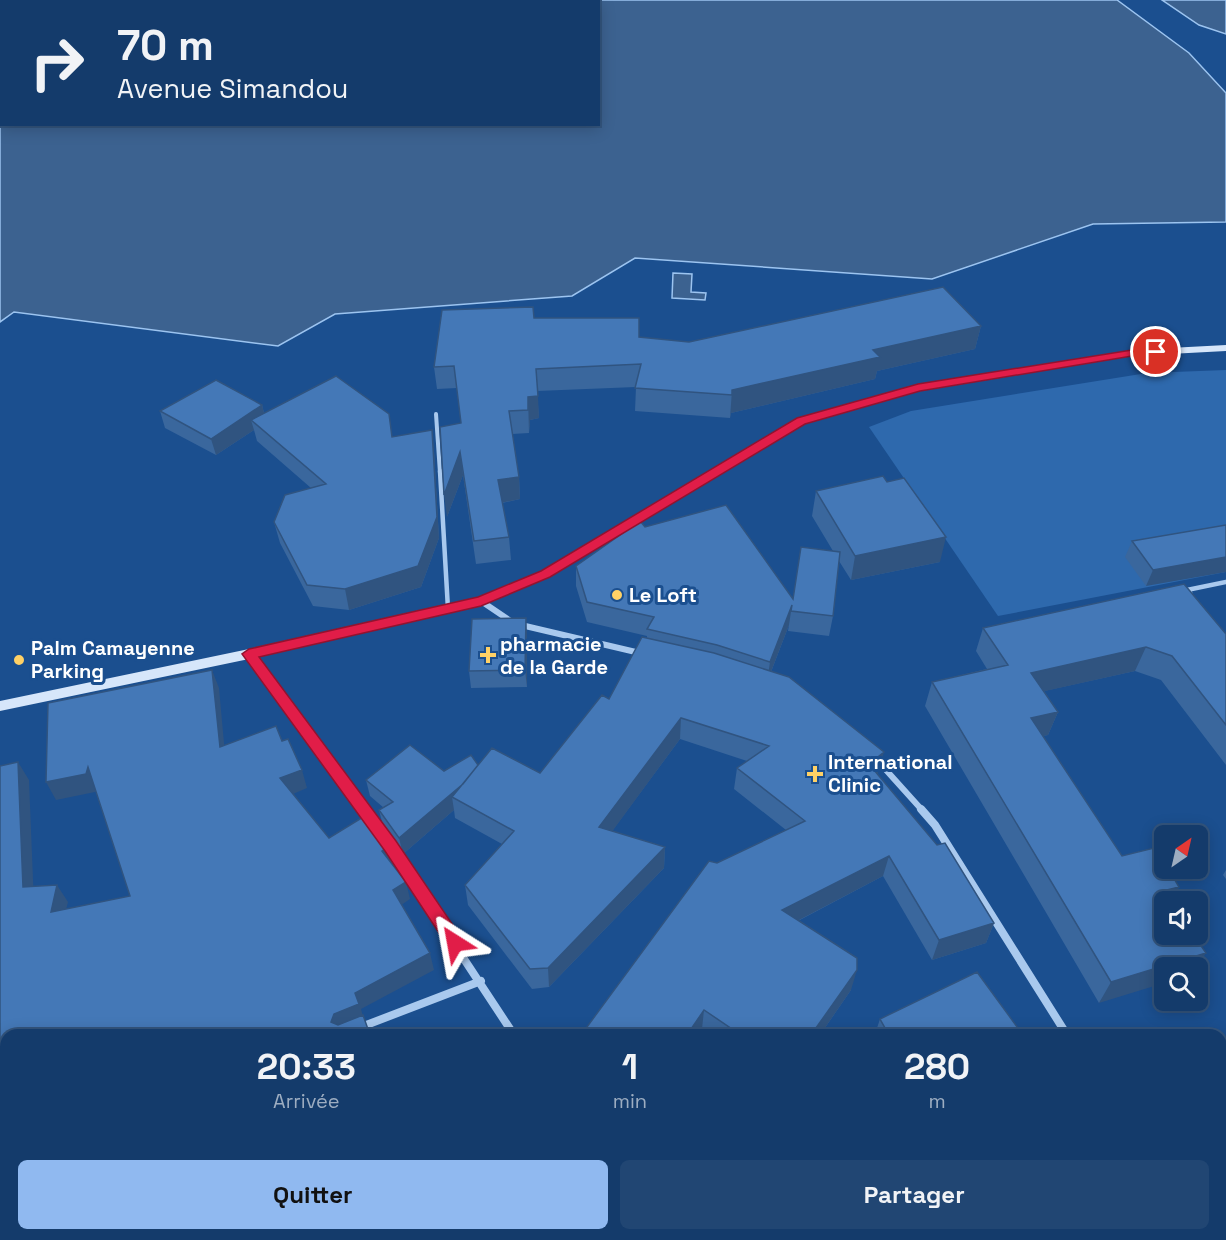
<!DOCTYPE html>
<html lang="fr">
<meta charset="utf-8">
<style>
:root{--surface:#143b6b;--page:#214673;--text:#f1f3f6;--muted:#9dadc1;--line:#33557e;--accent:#90b9f0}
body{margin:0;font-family:"Space Grotesk",sans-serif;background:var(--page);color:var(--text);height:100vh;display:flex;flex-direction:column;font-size:22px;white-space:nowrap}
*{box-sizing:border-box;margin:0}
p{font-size:20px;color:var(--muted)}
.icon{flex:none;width:33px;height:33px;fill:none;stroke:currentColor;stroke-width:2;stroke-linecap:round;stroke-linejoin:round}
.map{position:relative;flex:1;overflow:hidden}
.side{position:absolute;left:0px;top:1029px;width:1227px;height:212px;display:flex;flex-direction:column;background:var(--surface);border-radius:18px 18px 0 0;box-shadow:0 3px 15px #0003,0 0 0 2px var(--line)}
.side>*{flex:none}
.hud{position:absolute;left:0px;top:0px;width:600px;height:126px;box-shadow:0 3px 15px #0003,0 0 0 2px var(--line);background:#143b6b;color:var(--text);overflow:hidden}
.needle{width:39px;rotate:34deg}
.fabs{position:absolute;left:1154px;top:825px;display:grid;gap:12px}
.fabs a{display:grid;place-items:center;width:54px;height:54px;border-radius:9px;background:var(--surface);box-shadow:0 3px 15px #0003,0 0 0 2px var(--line);font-size:30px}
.pin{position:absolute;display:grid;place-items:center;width:51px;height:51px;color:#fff;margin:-26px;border:3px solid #fff;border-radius:50%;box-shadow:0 2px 6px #0007}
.me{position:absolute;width:66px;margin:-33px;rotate:326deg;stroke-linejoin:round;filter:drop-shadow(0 0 4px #0008)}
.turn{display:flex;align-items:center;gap:21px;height:126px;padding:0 18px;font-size:27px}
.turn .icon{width:78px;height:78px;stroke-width:2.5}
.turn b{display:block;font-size:42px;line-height:51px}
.eta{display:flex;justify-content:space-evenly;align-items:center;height:102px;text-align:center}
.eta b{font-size:36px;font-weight:700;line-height:42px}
.button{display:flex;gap:12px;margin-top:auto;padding:12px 18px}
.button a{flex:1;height:69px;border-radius:9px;background:var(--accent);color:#111;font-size:24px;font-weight:700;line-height:69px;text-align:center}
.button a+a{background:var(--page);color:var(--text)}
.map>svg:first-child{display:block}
</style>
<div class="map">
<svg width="1226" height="1240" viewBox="0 0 1226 1240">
<rect width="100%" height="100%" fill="#1b4f8f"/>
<path fill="#2e69ad" d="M1226,370V572L998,616L869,427L911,411L1147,373Z"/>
<path fill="#3c6290" stroke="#9cc4f0" stroke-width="1.5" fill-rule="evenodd" d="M0,0H1117L1189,53L1226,93V222L1093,224L932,279L635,258L572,296L335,314L278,346L14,312L0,322ZM2,2H598V124H2Z
M1162,0H1226V34L1199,25Z
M673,273L692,274L691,292L706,293L705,300L672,298Z"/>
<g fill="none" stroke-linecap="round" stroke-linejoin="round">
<path stroke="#a9c9ee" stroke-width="4" d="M436,414L440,473"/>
<path stroke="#a9c9ee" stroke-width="4.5" d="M440,471L448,609
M1190,593L1187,590L1226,582"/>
<path stroke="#a9c9ee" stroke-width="6" d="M481,601L512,622
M521,625L640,653
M249,654L364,810
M877,760L922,810"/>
<path stroke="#a9c9ee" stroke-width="8" d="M363,809L372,821
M921,809L935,825L1067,1035
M385,839L514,1035
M361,1027L481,981
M0,1167L6,1165
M1193,1234L1196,1240
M586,1240L587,1234"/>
<path fill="#d6e6fa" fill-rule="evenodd" d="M1226,345V351L1132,356L919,391L805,423L550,577L485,604L249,659L0,711V701L249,649L478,597L542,571L797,419L918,385L1132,350Z"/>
</g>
<path fill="#3a679d" d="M534,318L639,337L689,342L981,326L975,349L877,371L875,379L731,413L730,418L635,411L636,387L537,391L539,418L530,420L529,433L512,434L519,477L520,499L502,503L509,537L511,560L476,564L463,475L447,517L461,423L457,388L437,389L434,367Z
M262,405L264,413L393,437L434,451L439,538L421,587L349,610L313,606L280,543L274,522L311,488L257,441L254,430L216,455L165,428L160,411Z
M816,491L940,562L851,580L839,561L833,616L829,636L788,631L789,625L771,672L878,773L877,774L994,923L986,943L932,960L883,876L798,921L851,990L820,1035H711L702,1029L698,1035H584V1031L717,863L786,830L734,789L737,768L747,761L680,739L612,831L665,847L664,868L549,987L532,989L468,905L465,885L502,844L455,818L454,810L403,854L383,826L379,810L384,808L370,796L366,780L444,771L478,765L540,773L609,699L647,638V636L587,622L576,586V566L645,527L793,599L833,551L812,516Z
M1226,525L1146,586L1125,557L1132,541Z
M983,628L1226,634V765L1161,680L1135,671L1044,691L1058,712L1048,735L1043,736L1122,856L1179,887L1171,902L1099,1003L925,706L932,682L987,669L976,651Z
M527,635V687L471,688L469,671Z
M1226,870V879L1223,875Z
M880,1019L1023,1035H876L875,1034Z
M1075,1234H1159L1162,1240H1078Z"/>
<path fill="#305480" d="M981,326L975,349L877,371L875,379L731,413L730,418L732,390L873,350Z
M538,396L539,418L530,420L529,433L528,397Z
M262,405L266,421L251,420L254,430L216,455L211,439Z
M432,430L434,451L439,538L421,587L349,610L345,589Z
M460,452L463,475L447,517L444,495Z
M519,477L520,499L500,503L498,480Z
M946,537L940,562L851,580L855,556Z
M1226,557V572L1146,586L1153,570Z
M792,605L789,625L767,682L770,662Z
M526,618L527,635V687L525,670Z
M1146,647L1135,671L1023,696L1031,673Z
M212,670L219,688L226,765L220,747Z
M1058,712L1048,735L1022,741L1031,718Z
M681,718L680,739L600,848L599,827Z
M884,752L878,773L863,785L869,764Z
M18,762L29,780L34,904L23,887Z
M88,767L97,785L95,792L56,800L46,782Z
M480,768L452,797L454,810L403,854L399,838Z
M302,770L307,788L286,797L280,778Z
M389,845L393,862L386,869L382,851Z
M665,847L664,868L549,987L548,968Z
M889,856L883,876L778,931L782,910Z
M406,882L410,899L397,908L393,890Z
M57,885L68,902L61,929L51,912Z
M1179,887L1170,902L1163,891Z
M994,923L986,943L932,960L939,940Z
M430,953L434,970L361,1009L364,1020L338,1035L331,1022L334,1014L355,993Z
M1206,953L1196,968H1164V983L1099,1003L1111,982Z
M857,970L851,990L820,1035H811Z
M704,1010L702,1029L698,1035H687Z
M6,1113V1132L0,1134V1115Z
M31,1234H34L39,1240H35Z
M210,1234H223L221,1240H209Z"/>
<path fill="#4478b7" stroke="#305480" stroke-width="1.5" d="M943,287L981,326L873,350L880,357L732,390V395L635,388L641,364L536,369L538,396L528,397V410L509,411L519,477L498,480L509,537L474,541L460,452L444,495L440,427L461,423L454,366L434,367L442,310L533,307L534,318H639V337L689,342Z
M336,376L389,414L392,437L432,430L437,517L418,566L345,589L307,585L274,522L285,495L326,484L251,420Z
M216,380L262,405L211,439L160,411Z
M883,476L887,482L904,478L946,537L855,556L816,491Z
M726,505L793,599L801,547L840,552L833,616L791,611L792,605L770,662L717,645L647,629L654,617L587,602L576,566L640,521L645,527Z
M1226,525V557L1153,570L1132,541Z
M1184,584L1226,634V725L1172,656L1146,647L1031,673L1058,712L1031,718L1122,856L1154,848L1164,863V868H1168L1179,887L1163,891L1171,902H1164V934H1193L1206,953L1111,982L932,682L1008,665L983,628Z
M526,618L525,670L469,671L472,619Z
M642,637L714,653L789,677L884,752L869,764L937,845L945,843L994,923L939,940L889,856L782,910L857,958V970L811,1035H741L704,1010L687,1035H589L584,1031L709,861L717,863L805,821L737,768L769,746L681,718L599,827L665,847L548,968L530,969L465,885L514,831L452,797L492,748L540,773L602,695L609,699Z
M212,670L220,747L276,726L282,741L288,739L302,770L280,778L329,838L368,814L389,845L382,851L406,882L393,890L430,953L355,993L359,1004L334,1014L331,1022L338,1025L363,1015L370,1035H6V1113L0,1115V766L18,762L23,887L57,885L51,912L130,896L88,767L86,774L46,782L48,703Z
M410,745L444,771L471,755L478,765L463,784L399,838L379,810L393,802L366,780Z
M977,972L1023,1035H889L880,1019Z
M0,1221L6,1222V1234H31L35,1240H0Z
M149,1234H210L209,1240H147Z
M315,1234H469L477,1240H312Z
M633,1234H742L751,1240H630Z
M1091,1234H1159L1162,1240H1094Z"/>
<path fill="#e11d48" stroke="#92132f" stroke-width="1.5" d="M1156,349L1159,350V354L1132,356L920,391L805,424L550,577L481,606L259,657L396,841L461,937L463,943L461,948L455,950L449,948L385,851L242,654L249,649L478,597L541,571L797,418L918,384L1132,350Z"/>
<g fill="#ffd166" stroke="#1b4f8f" stroke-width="2">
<circle cx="617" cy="595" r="6"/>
<path d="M485 646h6v6h6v6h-6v6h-6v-6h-6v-6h6z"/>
<circle cx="19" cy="660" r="6"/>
<path d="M812 765h6v6h6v6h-6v6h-6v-6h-6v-6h6z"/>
</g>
<g text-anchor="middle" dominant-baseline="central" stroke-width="6" stroke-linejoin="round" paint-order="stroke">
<g font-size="20" font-weight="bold" fill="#fff" stroke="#1b4f8f" text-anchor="start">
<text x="629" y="595">Le Loft</text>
<text x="500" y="644">pharmacie<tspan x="500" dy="23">de la Garde</tspan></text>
<text x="31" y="648">Palm Camayenne<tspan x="31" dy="23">Parking</tspan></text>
<text x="828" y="762">International<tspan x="828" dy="23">Clinic</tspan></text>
</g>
</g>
</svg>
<div class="fabs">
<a><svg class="needle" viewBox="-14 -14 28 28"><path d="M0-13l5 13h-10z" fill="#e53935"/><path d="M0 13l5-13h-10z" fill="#9dadc1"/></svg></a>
<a><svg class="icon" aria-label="sound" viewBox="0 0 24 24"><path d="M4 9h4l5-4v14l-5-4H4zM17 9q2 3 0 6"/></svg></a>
<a><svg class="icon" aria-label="search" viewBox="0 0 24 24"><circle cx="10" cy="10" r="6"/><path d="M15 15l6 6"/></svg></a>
</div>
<div class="pin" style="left:1156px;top:352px;background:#d93025"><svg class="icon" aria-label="arrive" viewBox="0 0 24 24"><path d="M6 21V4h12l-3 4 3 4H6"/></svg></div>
<svg class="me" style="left:455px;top:943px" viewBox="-20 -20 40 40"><path d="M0-17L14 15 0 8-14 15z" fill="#e11d48" stroke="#fff" stroke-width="4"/></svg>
<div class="hud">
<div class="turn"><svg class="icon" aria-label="right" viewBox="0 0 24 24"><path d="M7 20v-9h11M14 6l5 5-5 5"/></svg><div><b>70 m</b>Avenue Simandou</div></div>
</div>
<section class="side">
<div class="eta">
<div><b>20:33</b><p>Arrivée</p></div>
<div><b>1</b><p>min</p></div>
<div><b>280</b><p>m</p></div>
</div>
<div class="button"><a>Quitter</a><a>Partager</a></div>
</section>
</div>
